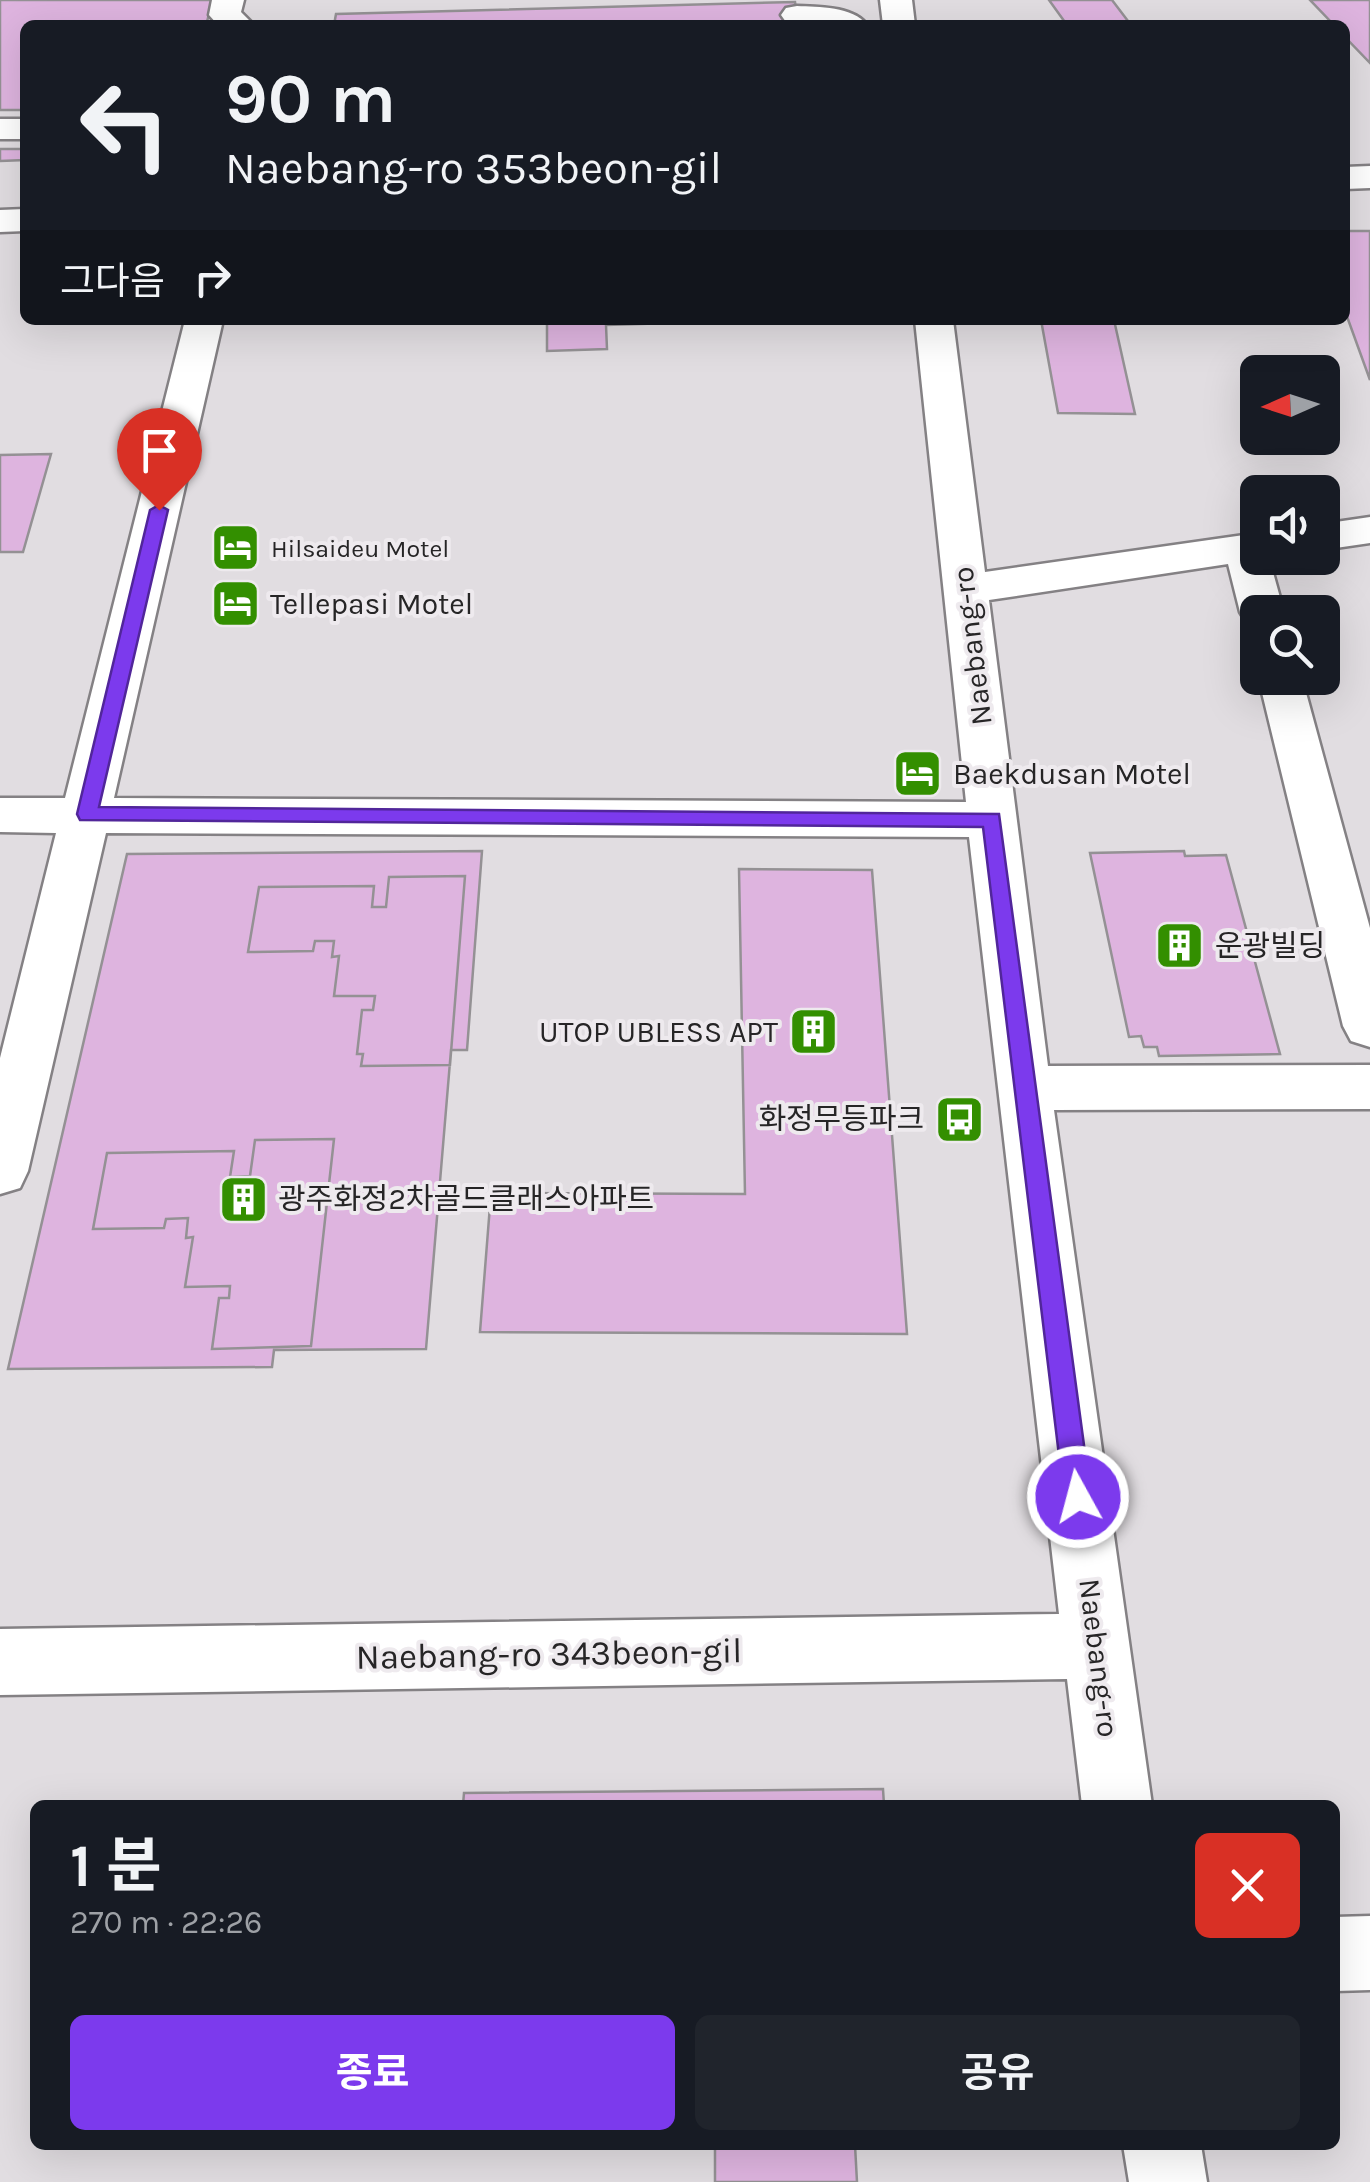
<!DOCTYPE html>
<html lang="ko">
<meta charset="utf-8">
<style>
:root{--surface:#171b24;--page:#20242c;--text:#f1f3f6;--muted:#9ea1a6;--accent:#7c3aed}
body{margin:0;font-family:Karla,"Noto Sans KR",sans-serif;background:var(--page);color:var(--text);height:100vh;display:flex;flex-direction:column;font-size:38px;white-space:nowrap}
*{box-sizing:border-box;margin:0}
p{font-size:32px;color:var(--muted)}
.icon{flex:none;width:55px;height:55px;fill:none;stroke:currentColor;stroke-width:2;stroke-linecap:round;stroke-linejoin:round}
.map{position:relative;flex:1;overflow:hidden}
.panel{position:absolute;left:30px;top:1800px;width:1310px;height:350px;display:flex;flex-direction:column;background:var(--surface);border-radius:15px;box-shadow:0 10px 40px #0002}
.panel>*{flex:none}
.top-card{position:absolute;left:20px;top:20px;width:1330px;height:305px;border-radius:15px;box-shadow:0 10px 40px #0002;background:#171b24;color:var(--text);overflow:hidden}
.needle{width:65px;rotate:267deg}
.controls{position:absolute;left:1240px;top:355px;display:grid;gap:20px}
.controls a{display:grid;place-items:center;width:100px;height:100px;border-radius:15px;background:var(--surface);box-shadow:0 10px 40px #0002;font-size:50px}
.pin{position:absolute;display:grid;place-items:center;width:85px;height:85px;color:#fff;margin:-102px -42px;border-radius:50% 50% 50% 0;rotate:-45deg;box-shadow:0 0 10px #0007}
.pin .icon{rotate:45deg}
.me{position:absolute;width:110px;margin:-55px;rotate:353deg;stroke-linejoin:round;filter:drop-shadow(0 0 8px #0008)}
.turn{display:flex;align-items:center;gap:35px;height:210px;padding:0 40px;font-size:45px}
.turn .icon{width:130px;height:130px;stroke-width:2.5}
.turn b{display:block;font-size:70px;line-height:85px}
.then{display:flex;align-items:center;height:95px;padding:0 40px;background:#0003;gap:20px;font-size:38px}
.round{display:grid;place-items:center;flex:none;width:105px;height:105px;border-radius:15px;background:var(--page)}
.head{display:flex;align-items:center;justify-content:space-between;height:170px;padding:0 40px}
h1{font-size:60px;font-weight:700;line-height:75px}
.button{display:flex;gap:20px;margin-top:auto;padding:20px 40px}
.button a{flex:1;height:115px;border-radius:15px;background:var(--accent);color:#fff;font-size:40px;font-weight:700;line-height:115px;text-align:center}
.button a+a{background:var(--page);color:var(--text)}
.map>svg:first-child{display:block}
</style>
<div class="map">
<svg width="1370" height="2182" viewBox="0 0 1370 2182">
<rect width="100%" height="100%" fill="#e1dde1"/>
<path fill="#deb4df" stroke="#949194" stroke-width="2.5" d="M0,0H213L206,25H25V110H0Z
M1049,0H1112L1131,25H1067Z
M1310,0H1370V63L1345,37V25H1334Z
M795,2L798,25H334L336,14Z
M0,149H25V160L0,161Z
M1345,231H1370V380L1345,311Z
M547,320H776L606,325L607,349L547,351Z
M1041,320H1114L1135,414L1058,413Z
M51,454L23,552H0V455Z
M482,851L467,1050H451L426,1349L274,1350L272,1367L8,1369L127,854Z
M1184,851L1185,856L1226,855L1280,1054L1159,1056L1157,1047H1144L1141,1036L1129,1037L1090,853Z
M739,869L872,870L907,1334L480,1332L491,1193L745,1194Z
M465,876L450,1065L361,1066L363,1054H357L362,1010H373L375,996H334L339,956L332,957L334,941H315L313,951L248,952L259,887L374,886L372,907H386L389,877Z
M334,1139L311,1346L212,1349L219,1298H229L230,1286L185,1287L193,1237L186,1238L188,1218L166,1219L164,1228L93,1229L107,1153L234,1151L230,1177L250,1176L255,1140Z
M883,1789L884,1805H463L464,1793Z
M715,2145H855L857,2182H715Z"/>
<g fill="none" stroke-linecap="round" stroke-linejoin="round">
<defs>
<path id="minor" d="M212,0H244L241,12L254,25H218L209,15Z
M880,0H912L915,25H883Z
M797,6C818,7 853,6 867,25L786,22L781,15L786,8Z
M0,119H25V139H0Z
M1370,166V188L1345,189V167Z
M25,209V231L0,232V210Z
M185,320H223L114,798L966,802L915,320H953L985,572L1258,533V558H1269L1284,612H1258V625L1246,622L1240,612L1228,564L989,600L1048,1066L1370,1065V1109L1054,1110L1152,1805H1082L1067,1679L0,1695V1629L1059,1614L969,837L106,833L28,1171L20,1188L0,1194V1058L56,833L0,832V798H65Z
M1370,517V543L1322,550V524Z
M1258,676L1302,678L1370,928V1047L1351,1041L1343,1026Z
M1370,1916V1990L1335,1991V1917Z
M1123,2145H1201L1207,2182H1129Z"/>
</defs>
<use href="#minor" stroke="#848184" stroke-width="5"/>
<use href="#minor" fill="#fff" fill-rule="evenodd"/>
</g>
<path fill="#7c3aed" stroke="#51269a" stroke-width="2.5" d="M159,505L168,510L99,807L999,814L1091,1497L1087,1506L1078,1509L1068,1506L1064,1497L983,827L80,820L77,814L150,510Z"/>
<defs>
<symbol id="hotel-square" viewBox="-11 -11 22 22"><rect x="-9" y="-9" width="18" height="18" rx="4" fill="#338f00" stroke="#eeeaee"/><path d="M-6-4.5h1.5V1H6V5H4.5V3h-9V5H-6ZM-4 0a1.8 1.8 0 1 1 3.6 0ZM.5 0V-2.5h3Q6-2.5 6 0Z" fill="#fff"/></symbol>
<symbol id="building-square" viewBox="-11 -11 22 22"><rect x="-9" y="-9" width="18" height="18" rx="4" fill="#338f00" stroke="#eeeaee"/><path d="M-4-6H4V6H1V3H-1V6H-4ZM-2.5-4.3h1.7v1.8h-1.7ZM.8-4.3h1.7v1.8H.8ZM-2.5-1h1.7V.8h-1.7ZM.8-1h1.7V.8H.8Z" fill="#fff"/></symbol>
<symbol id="bus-square" viewBox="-11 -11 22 22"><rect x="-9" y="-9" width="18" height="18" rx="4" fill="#338f00" stroke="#eeeaee"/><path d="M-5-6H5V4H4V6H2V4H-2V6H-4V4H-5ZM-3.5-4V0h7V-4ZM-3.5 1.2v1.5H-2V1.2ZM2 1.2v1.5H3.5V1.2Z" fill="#fff"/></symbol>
</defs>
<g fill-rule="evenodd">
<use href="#hotel-square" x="208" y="520" width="55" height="55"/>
<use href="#hotel-square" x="208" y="576" width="55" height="55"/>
<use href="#hotel-square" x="890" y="746" width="55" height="55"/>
<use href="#building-square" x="1152" y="918" width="55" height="55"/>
<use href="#building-square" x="786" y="1004" width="55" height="55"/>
<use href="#bus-square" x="932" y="1092" width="55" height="55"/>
<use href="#building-square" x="216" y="1172" width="55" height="55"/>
</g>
<g text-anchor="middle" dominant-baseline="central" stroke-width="8" stroke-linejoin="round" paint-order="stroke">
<g font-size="25" fill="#262526" stroke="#eeeaee" text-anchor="start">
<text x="271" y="548">Hilsaideu Motel</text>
</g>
<g font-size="30" fill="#262526" stroke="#eeeaee" text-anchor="start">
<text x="270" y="604">Tellepasi Motel</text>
<text x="953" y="774">Baekdusan Motel</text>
<text x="1215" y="946">운광빌딩</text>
<text x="778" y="1032" text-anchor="end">UTOP UBLESS APT</text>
<text x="924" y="1119" text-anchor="end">화정무등파크</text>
<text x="278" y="1199">광주화정2차골드클래스아파트</text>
</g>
<g font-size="30" fill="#262526" stroke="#eeeaee">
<text transform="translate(972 646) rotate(-97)">Naebang-ro</text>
<text transform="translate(1099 1658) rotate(83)">Naebang-ro</text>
</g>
<g font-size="35" fill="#262526" stroke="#eeeaee">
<text transform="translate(549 1654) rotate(-1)">Naebang-ro 343beon-gil</text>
</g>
</g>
</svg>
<div class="controls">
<a><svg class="needle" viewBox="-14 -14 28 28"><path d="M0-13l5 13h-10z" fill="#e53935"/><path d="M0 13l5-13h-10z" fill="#9ea1a6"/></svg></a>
<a><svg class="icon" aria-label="sound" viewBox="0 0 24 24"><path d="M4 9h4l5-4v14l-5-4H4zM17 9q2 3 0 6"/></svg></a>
<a><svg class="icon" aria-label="search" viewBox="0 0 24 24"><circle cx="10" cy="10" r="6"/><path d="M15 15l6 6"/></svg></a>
</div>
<div class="pin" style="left:159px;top:510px;background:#d93025"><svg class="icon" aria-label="arrive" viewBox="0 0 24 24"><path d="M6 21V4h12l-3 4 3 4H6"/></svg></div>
<svg class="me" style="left:1078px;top:1497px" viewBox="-20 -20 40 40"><circle r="17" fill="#7c3aed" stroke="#fff" stroke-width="3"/><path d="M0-11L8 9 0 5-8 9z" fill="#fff"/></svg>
<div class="top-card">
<div class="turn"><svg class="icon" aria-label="left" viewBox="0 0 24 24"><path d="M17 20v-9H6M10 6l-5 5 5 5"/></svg><div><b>90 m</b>Naebang-ro 353beon-gil</div></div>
<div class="then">그다음<svg class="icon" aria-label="right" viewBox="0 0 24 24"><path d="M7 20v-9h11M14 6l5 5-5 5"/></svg></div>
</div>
<section class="panel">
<div class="head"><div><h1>1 분</h1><p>270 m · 22:26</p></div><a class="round" style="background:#d93025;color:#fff"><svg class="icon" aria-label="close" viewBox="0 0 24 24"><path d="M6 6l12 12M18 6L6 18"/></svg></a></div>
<div class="button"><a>종료</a><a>공유</a></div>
</section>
</div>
